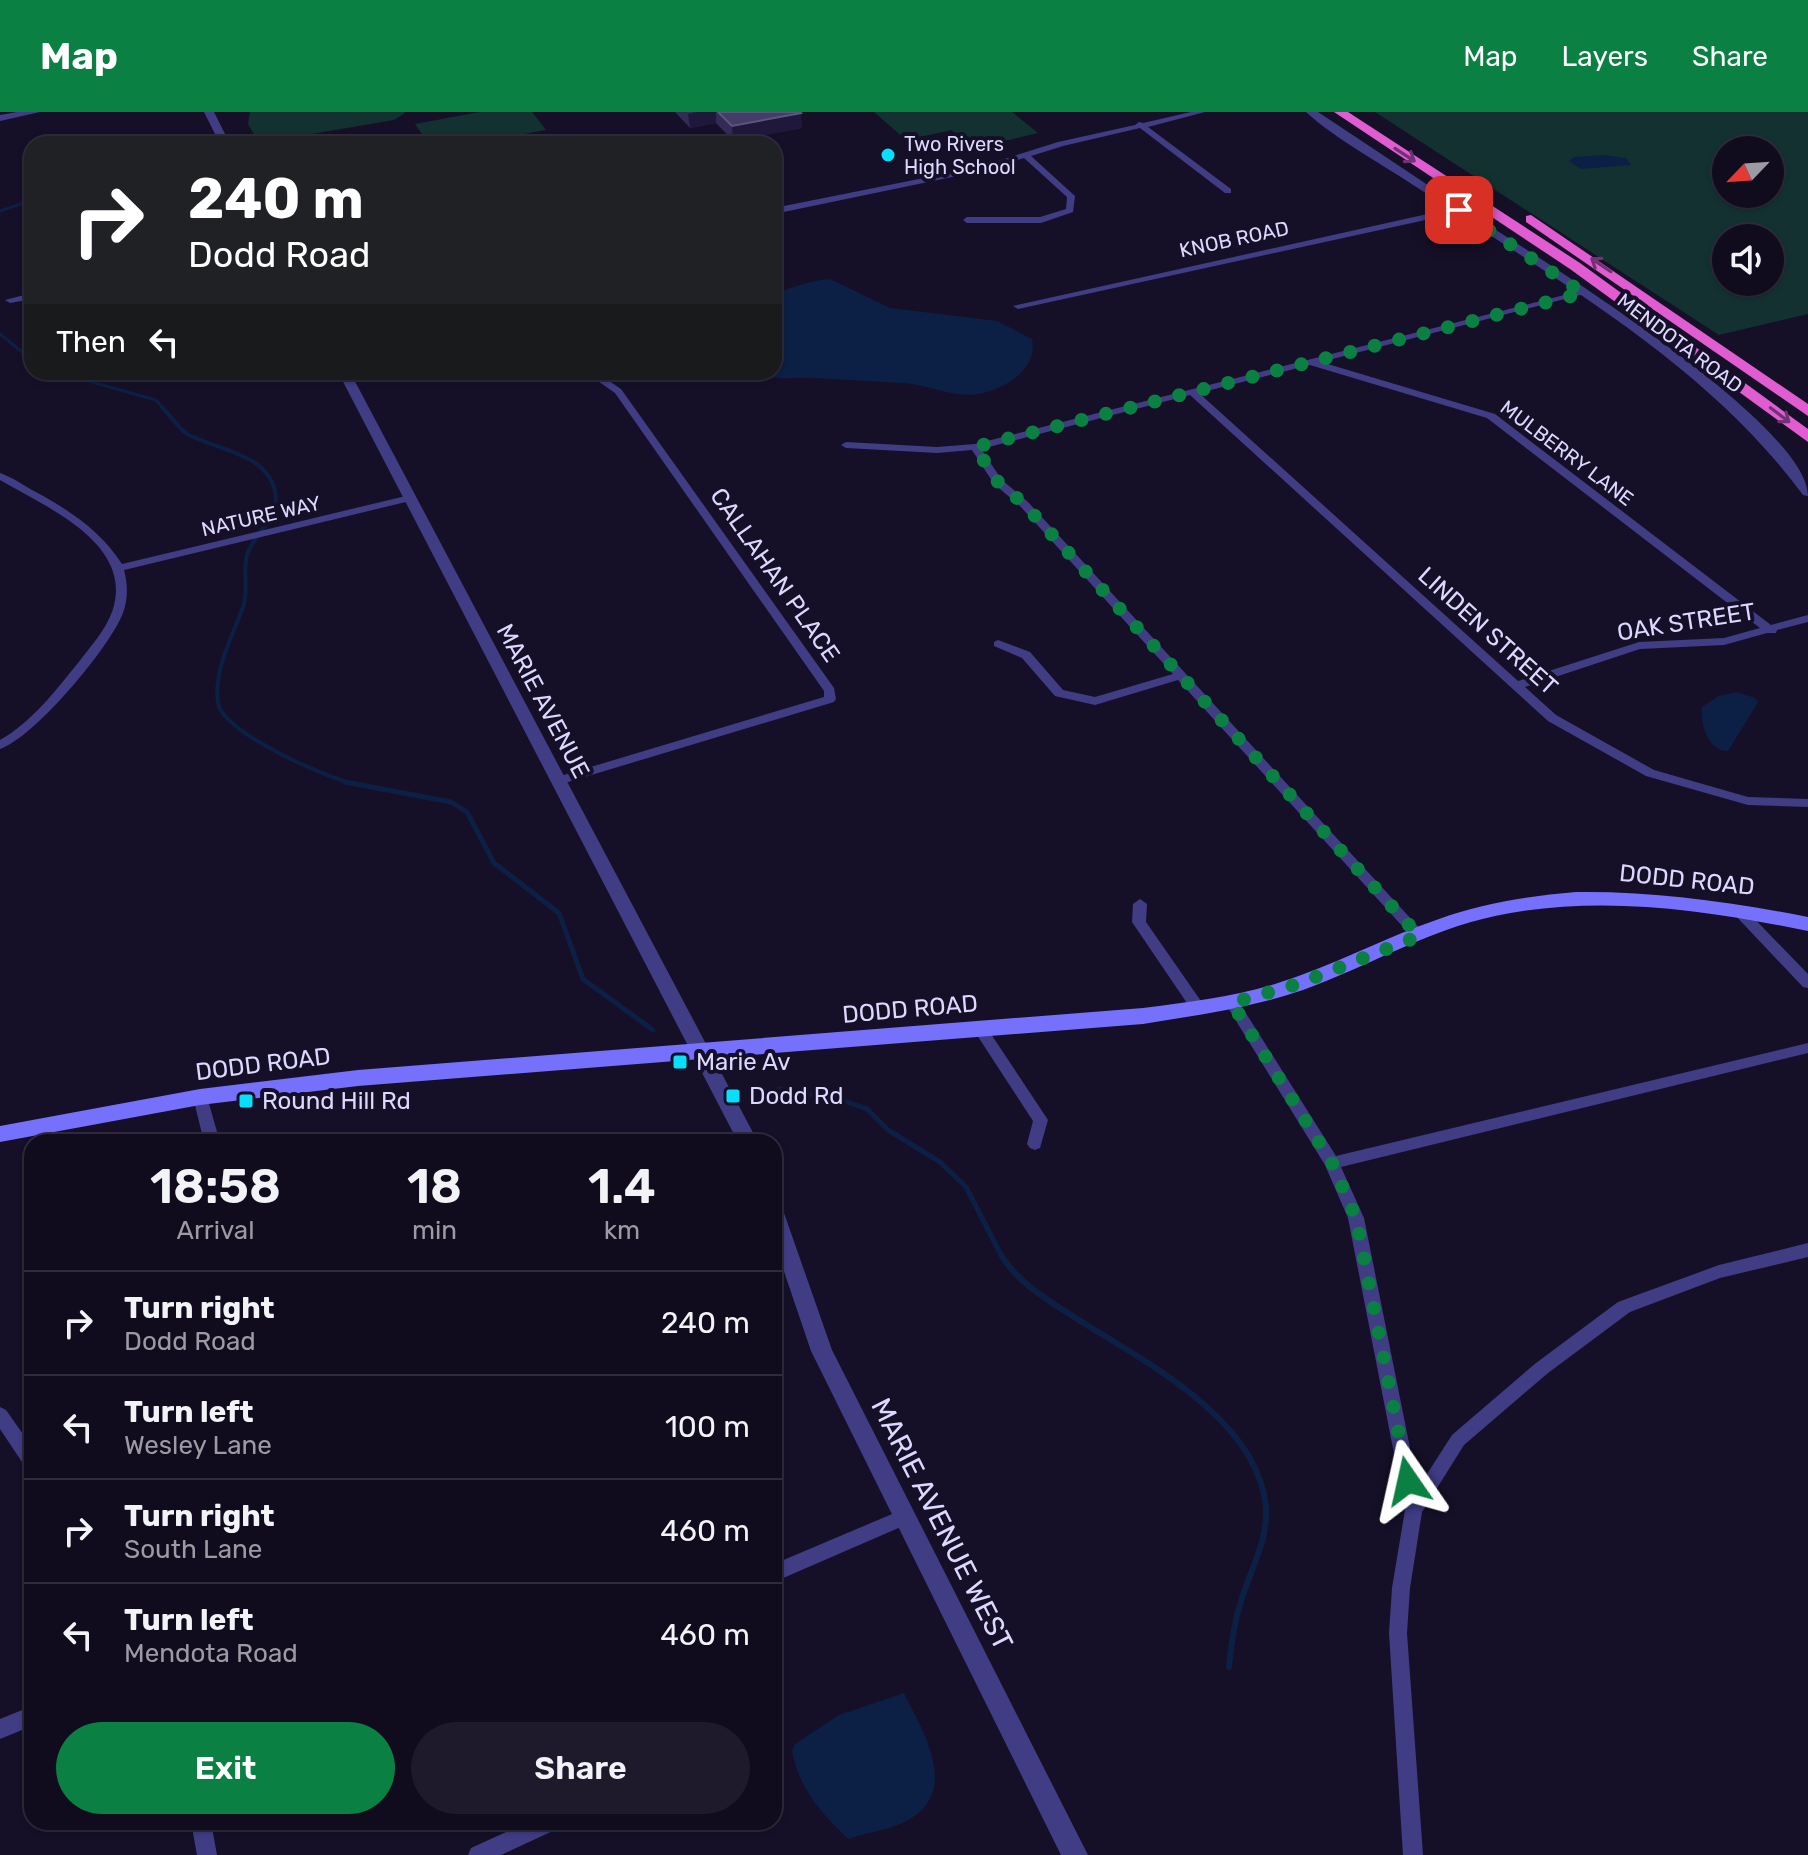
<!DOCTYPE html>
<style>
:root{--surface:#100c1e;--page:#1e1a2b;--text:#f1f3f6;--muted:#9c9ba4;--line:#302c3c;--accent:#0b8043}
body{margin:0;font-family:Rubik,sans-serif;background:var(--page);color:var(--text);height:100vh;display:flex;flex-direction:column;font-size:30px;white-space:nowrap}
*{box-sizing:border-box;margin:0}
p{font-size:26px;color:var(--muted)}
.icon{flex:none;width:44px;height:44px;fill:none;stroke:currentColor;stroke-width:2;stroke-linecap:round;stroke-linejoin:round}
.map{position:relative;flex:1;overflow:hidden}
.details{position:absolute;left:24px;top:1022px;width:758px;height:696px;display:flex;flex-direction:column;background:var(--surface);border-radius:24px;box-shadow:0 2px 6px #0004,0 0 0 2px var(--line)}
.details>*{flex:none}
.guide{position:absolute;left:24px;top:24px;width:758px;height:244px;border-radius:24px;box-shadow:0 2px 6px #0004,0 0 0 2px var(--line);background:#202124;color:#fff;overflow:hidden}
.needle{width:52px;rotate:245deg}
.controls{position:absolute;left:1712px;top:24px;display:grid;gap:16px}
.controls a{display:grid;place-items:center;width:72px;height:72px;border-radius:50%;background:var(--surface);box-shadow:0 2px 6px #0004,0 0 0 2px var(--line);font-size:40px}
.pin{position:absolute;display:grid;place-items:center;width:68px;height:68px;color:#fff;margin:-34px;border-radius:16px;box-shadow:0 4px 12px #0006}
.me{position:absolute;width:88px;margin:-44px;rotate:349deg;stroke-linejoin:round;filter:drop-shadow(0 0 6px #0008)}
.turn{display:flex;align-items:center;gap:28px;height:168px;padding:0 32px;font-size:36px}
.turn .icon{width:104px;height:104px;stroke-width:2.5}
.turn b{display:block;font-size:56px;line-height:68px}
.then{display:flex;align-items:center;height:76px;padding:0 32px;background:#0003;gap:16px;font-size:30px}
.eta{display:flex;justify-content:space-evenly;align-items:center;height:136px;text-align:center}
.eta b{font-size:48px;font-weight:600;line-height:56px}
.button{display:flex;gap:16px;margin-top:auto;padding:16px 32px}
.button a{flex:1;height:92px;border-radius:48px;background:var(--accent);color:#fff;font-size:32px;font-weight:600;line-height:92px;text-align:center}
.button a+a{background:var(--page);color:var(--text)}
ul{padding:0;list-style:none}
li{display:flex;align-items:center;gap:24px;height:104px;padding:0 32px;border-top:2px solid var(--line)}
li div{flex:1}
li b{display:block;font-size:30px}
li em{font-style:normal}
header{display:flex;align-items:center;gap:48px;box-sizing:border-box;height:112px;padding:0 40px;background:var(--accent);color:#fff}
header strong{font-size:38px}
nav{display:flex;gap:44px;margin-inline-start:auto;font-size:28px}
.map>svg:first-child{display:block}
</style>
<header>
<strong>Map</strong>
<nav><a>Map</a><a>Layers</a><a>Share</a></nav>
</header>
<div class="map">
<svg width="1808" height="1743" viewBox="0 0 1808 1743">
<rect width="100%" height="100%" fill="#151028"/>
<path fill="#133131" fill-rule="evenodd" d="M250,0H404L405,1L394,8L259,31L248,12Z
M480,0H532L546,18L469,32H429L415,12Z
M874,0H1012L1038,21L967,38L952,18L906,28Z
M1375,0H1808V202L1719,223ZM1726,38H1770V82H1726ZM1726,126H1770V170H1726Z"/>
<path fill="#0c2045" d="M1605,43L1626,46L1631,53L1581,57L1569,49L1574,45Z
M830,167L890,196L997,209L1032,227C1038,258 1005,277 978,282C954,286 928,273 904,271C874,269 842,268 812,266C791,265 778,270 758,260H774V181C794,176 809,168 830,167Z
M1737,580L1755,586L1758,590L1728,639C1708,640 1700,611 1702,595L1719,584Z
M904,1581C921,1616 959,1675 913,1705C896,1717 868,1720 848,1727C821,1701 799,1676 792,1639L795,1632L839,1603Z"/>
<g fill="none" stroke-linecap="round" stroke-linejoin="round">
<path stroke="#0c2045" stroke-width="3" d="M0,99L32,88
M0,222L32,248
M56,260L156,288L164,297"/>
<path stroke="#0c2045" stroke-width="4" d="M162,295C170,303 178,316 187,322C214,337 267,341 275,379C281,406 254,420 247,443C243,458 248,476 244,492C234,522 213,557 218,591C223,621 327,666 355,672"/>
<path stroke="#0c2045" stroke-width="5" d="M345,670L451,690L467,700L494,751L559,801L583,867L653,918
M779,977L835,986L867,997L888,1018L940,1050L966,1075L1002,1145"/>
<path stroke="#0c2045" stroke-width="6" d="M1001,1143C1018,1171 1048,1188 1074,1205C1141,1248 1259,1306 1266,1396C1268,1429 1250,1459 1241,1489C1234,1511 1231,1533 1229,1555"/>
<path fill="#403d85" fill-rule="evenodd" d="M1191,0H1205L1148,15L1231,77V81H1225L1140,16L1063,34L1031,44L1075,84L1073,100L1041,111H967L963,108L967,105H1040L1066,97L1067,85L1024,46L981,59L774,102V96L979,55L1058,30L1135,13L1139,10L1143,11Z
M1459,95L1462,96V100L1018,197L1013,194Z
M1580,179L1588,181L1321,250L1495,302L1771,513L1808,503V510L1777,518L1776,521H1767L1724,533L1640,537L1525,575L1556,603L1654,658L1748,685L1808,687V695L1748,693L1646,664L1548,609L1190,283L981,337L1002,368L1028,390L1424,821L1426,824L1424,827H1414L1178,568L1095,593L1055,584L1022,546L994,534V530L998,528L1030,540L1063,578L1095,585L1173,562L1020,394L994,372L972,338L937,341L846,336L841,333L846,330L937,335L975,332ZM1310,253L1487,306L1760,516L1724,526L1639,530L1518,569L1199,281Z
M32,181V187L10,191L5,188Z
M585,260H596L621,277L834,576L836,587L834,590L558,673L554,672L552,669L554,666L824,585V579L615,281Z
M0,361C12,365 23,373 34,379C69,398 100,418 122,452L410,383L415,386L410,389L124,458C128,473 128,487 123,501C110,535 35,625 0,637V628C32,610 55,579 78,551C90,535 105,519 112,500C136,432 46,395 0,368Z
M1140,787L1147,792L1146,810L1203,892L1205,896L1203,900H1193L1132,810L1133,792Z
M1738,793L1743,795L1808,862V876L1803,875L1733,801L1731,798Z
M1232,886L1237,887L1336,1044L1808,931V941L1341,1055L1364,1106L1418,1376L1452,1323L1536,1251L1618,1190L1719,1153L1808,1131V1145L1720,1166L1630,1200L1548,1261L1464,1333L1422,1400L1410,1476L1407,1521L1423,1743H1403L1389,1521L1392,1476L1405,1398L1348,1106L1325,1053L1225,891Z
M980,912L985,913L1048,1008L1040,1036L1035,1038L1030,1036L1027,1032L1033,1009L973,917L975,913Z
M200,979L205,981L207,985L220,1030H204L193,985L195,981Z
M0,1295L6,1298L32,1335V1358L26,1356L0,1317Z
M904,1397L910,1399L913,1405L910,1411L774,1470V1452Z
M32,1594V1614L0,1627V1607Z
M191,1710H211L217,1743H197Z
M528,1710H560L557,1717L501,1743H468L471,1736Z"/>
<path fill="#403d85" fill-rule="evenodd" d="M17,0H40L0,9V3Z
M204,0H214L230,32H220Z
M1306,0H1318C1374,37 1429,74 1485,111C1547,151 1808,313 1808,384L1803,383C1705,250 1557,169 1421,78C1387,55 1335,27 1306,0Z
M338,260H350L758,1030H738Z
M774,1093L781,1095L784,1101L832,1238L1088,1743H1061L811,1239L774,1130Z"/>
<path fill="#7671fc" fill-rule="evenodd" d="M1576,780C1655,779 1731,790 1808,805V819C1705,798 1600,782 1495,804C1428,818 1367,855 1303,878C1251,896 1197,903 1143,912L358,974L200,993L0,1030V1014L200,977L358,958L1143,896C1187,890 1232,885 1275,872C1331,855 1383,826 1439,807C1483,791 1529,784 1576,780Z"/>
<path fill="#e05cd0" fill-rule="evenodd" d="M1334,0H1348L1580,151L1808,317V330L1570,157Z
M1531,103L1808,292V304L1526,110V104Z"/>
</g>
<path fill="#332a55" d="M675,0H800L802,16L733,29L716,11L690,16Z"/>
<path fill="#1f183b" d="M697,0H716V11L690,16L688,2Z
M801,1L802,16L733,29L732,14Z"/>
<path fill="#453d67" stroke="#5d557f" stroke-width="2" d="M718,0H800L801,1L732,14Z"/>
<defs><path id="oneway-shaft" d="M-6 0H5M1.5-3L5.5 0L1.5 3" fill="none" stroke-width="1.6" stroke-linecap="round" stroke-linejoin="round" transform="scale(2)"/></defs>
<g stroke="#703274">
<use href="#oneway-shaft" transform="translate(1405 43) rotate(33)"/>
<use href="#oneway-shaft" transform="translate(1601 153) rotate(-146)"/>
<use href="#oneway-shaft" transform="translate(1780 303) rotate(37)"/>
</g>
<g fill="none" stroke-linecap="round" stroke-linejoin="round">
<path stroke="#0b8043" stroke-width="14" stroke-dasharray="0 25.2" d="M1408,1369L1356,1106L1332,1051L1232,891L1298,872L1419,824L1024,392L998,370L975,335L1583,181L1459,98"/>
</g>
<g fill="#08dffa" stroke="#151028" stroke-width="3">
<circle cx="888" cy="43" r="8"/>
<rect x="672" y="942" width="16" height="16" rx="4"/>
<rect x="725" y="976" width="16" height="16" rx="4"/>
<rect x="238" y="981" width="16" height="16" rx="4"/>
</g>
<g text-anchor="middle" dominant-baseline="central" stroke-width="8" stroke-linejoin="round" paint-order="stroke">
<g font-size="20" fill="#ddd8fe" stroke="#151028" text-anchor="start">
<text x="904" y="32">Two Rivers<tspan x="904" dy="23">High School</tspan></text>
</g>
<g font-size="20" fill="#ddd8fe" stroke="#151028">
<text transform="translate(1234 127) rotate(-12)">KNOB ROAD</text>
<text transform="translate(1680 231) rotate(37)">MENDOTA ROAD</text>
<text transform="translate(1567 341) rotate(37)">MULBERRY LANE</text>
<text transform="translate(261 404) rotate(-13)">NATURE WAY</text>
</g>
<g font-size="24" fill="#ddd8fe" stroke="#151028">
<text transform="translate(775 463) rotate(55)">CALLAHAN PLACE</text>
<text transform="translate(1686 510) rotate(-9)">OAK STREET</text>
<text transform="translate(1488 519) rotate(42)">LINDEN STREET</text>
<text transform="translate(543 589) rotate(62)">MARIE AVENUE</text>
<text transform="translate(1687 768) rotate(6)">DODD ROAD</text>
<text transform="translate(910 897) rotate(-5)">DODD ROAD</text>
<text transform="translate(263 952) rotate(-7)">DODD ROAD</text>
</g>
<g font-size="24" fill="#ddd8fe" stroke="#151028" text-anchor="start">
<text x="696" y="950">Marie Av</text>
<text x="749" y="984">Dodd Rd</text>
<text x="262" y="989">Round Hill Rd</text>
</g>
<g font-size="28" fill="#ddd8fe" stroke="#151028">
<text transform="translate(942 1412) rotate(63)">MARIE AVENUE WEST</text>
</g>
</g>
</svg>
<div class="controls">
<a><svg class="needle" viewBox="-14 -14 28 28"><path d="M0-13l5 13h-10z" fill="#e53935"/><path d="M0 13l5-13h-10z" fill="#9c9ba4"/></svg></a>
<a><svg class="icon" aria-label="sound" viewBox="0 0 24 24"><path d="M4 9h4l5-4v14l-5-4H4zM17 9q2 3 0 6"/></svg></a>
</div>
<div class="pin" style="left:1459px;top:98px;background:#d93025"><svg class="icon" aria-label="arrive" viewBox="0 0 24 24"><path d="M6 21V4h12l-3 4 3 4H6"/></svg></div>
<svg class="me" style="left:1408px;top:1369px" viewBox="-20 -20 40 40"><path d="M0-17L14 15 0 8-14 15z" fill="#0b8043" stroke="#fff" stroke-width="4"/></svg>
<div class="guide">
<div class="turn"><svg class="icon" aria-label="right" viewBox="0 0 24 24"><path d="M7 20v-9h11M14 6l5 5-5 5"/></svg><div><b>240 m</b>Dodd Road</div></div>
<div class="then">Then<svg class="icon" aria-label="left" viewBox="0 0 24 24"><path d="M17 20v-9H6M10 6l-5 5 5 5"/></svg></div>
</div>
<section class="details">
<div class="eta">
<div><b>18:58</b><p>Arrival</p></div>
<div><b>18</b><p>min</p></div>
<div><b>1.4</b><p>km</p></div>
</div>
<ul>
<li><svg class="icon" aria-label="right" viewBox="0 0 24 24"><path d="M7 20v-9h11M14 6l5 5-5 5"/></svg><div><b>Turn right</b><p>Dodd Road</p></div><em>240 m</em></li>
<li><svg class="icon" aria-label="left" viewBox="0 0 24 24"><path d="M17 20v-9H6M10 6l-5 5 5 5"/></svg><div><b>Turn left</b><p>Wesley Lane</p></div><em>100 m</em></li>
<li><svg class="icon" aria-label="right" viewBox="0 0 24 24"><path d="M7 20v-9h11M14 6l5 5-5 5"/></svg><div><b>Turn right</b><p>South Lane</p></div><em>460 m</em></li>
<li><svg class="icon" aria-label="left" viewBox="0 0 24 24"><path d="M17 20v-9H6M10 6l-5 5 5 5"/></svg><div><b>Turn left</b><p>Mendota Road</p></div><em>460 m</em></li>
</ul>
<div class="button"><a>Exit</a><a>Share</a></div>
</section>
</div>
